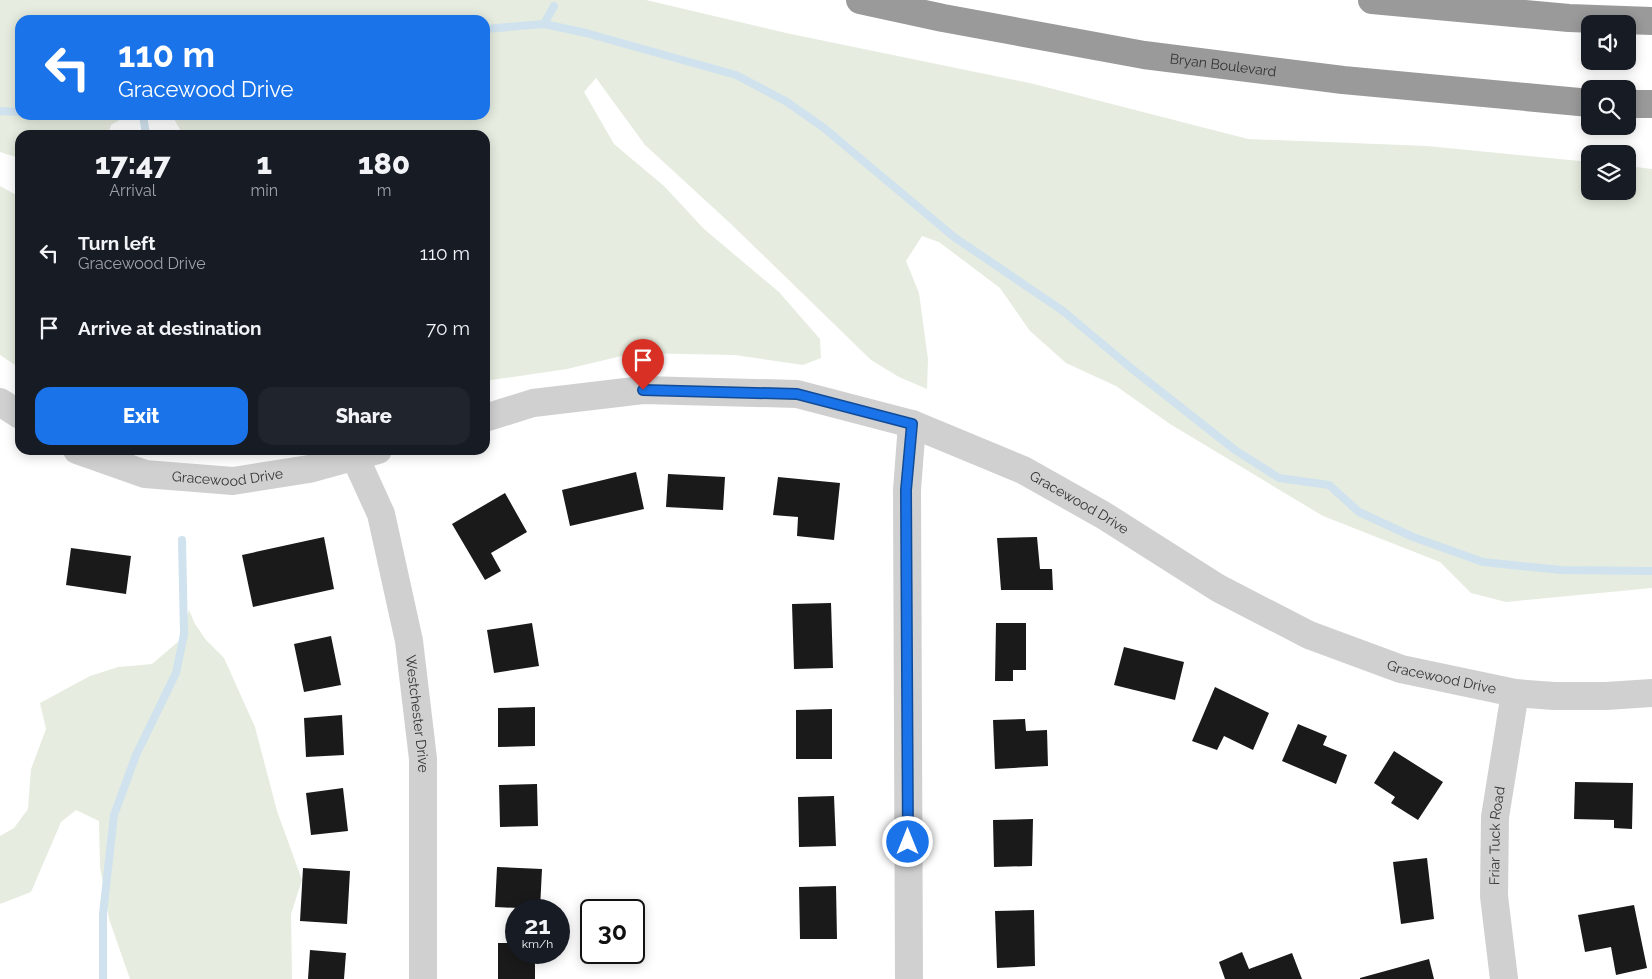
<!DOCTYPE html>
<style>
:root{--surface:#171b24;--page:#20242c;--text:#f1f3f6;--muted:#9ea1a6;--accent:#1a73e8}
body{margin:0;font-family:Raleway,sans-serif;background:var(--page);color:var(--text);height:100vh;display:flex;flex-direction:column;font-size:19px;white-space:nowrap}
*{box-sizing:border-box;margin:0}
p{font-size:16px;color:var(--muted)}
.icon{flex:none;width:28px;height:28px;fill:none;stroke:currentColor;stroke-width:2;stroke-linecap:round;stroke-linejoin:round}
.map{position:relative;flex:1;overflow:hidden}
.drawer{position:absolute;left:15px;top:130px;width:475px;height:325px;display:flex;flex-direction:column;background:var(--surface);border-radius:15px;box-shadow:0 2px 12px #0003}
.drawer>*{flex:none}
.top-card{position:absolute;left:15px;top:15px;width:475px;height:105px;border-radius:15px;box-shadow:0 2px 12px #0003;background:#1a73e8;color:#fff;overflow:hidden}
.fabs{position:absolute;left:1581px;top:15px;display:grid;gap:10px}
.fabs a{display:grid;place-items:center;width:55px;height:55px;border-radius:10px;background:var(--surface);box-shadow:0 2px 12px #0003;font-size:25px}
.speed{position:absolute;left:505px;top:899px;display:flex;gap:10px;font-size:25px;font-weight:700;text-align:center}
.speed>*{display:grid;place-content:center;width:65px;height:65px;border-radius:50%;background:var(--surface);box-shadow:0 2px 12px #0003;line-height:1}
.speed small{font-size:12px;font-weight:400}
.speed .limit{border:2px solid #111;border-radius:8px;background:#fff;color:#111}
.pin{position:absolute;display:grid;place-items:center;width:42px;height:42px;color:#fff;margin:-51px -21px;border-radius:50% 50% 50% 0;rotate:-45deg;box-shadow:0 0 5px #0007}
.pin .icon{rotate:45deg}
.me{position:absolute;width:55px;margin:-28px;rotate:0deg;stroke-linejoin:round;filter:drop-shadow(0 0 4px #0008)}
.turn{display:flex;align-items:center;gap:18px;height:105px;padding:0 20px;font-size:22px}
.turn .icon{width:65px;height:65px;stroke-width:2.5}
.turn b{display:block;font-size:35px;line-height:42px}
.eta{display:flex;justify-content:space-evenly;align-items:center;height:85px;text-align:center}
.eta b{font-size:30px;font-weight:800;line-height:35px}
.button{display:flex;gap:10px;margin-top:auto;padding:10px 20px}
.button a{flex:1;height:58px;border-radius:15px;background:var(--accent);color:#fff;font-size:20px;font-weight:800;line-height:58px;text-align:center}
.button a+a{background:var(--page);color:var(--text)}
ul{padding:0;list-style:none}
li{display:flex;align-items:center;gap:15px;height:75px;padding:0 20px}
li div{flex:1}
li b{display:block;font-size:19px}
li em{font-style:normal}
.map>svg:first-child{display:block}
</style>
<div class="map">
<svg width="1652" height="979" viewBox="0 0 1652 979">
<rect width="100%" height="100%" fill="#fff"/>
<path fill="#e6ecdf" d="M0,0H646L786,33L1034,84L1248,139L1427,146L1590,162V191H1628V166L1652,169V588L1506,602L1471,593L1440,562L1323,516L1170,424L1116,386L1066,363L1030,331L1000,288L939,242L922,236L906,261L919,293L928,359L927,389L899,377L871,360L731,224L645,145L596,78L584,92L614,144L664,186L704,229L779,292L820,339L821,358L803,365L735,355L634,353L567,369L485,381V135H183L173,117L169,115H485V20H20V115H128L111,125L108,135H20V158L0,152Z
M0,186L20,197V368L0,355Z
M189,610L195,624L206,640L224,658L255,727L277,811L302,880L291,914L292,979H130L109,919L100,867L99,821L76,810L61,822L31,892L0,904V836L14,828L28,809L31,769L46,729L40,703L90,676L118,667L152,664L179,641Z"/>
<g fill="none" stroke-linecap="round" stroke-linejoin="round">
<path stroke="#cfe2ee" stroke-width="8" d="M544,24L554,6
M485,29L544,24L586,33L736,75L787,102L824,128L954,237L1063,311L1131,368L1235,450L1279,478L1329,485L1359,512L1413,537L1483,562L1561,570L1652,571
M0,111L20,112
M65,115H74
M143,115L146,135
M103,979V914L114,815L136,755L176,673L184,634L182,540"/>
</g>
<path fill="#1a1a1a" d="M636,472L644,509L570,526L562,490Z
M668,474L725,477L723,510L666,507Z
M778,477L840,483L834,540L797,536L798,517L773,515Z
M505,493L527,532L491,553L501,571L485,580L452,524Z
M324,537L334,589L253,607L242,555Z
M1037,537L1040,569H1052L1053,590H1001L997,538Z
M71,548L131,556L126,594L66,585Z
M831,603L833,668L794,669L792,604Z
M532,623L539,666L494,673L487,630Z
M996,623H1026V670H1013V681H995Z
M331,636L341,685L304,692L294,644Z
M1124,647L1184,662L1175,700L1114,685Z
M1215,687L1269,713L1253,750L1224,736L1217,750L1192,741Z
M535,707V746L498,747V708Z
M832,709V759H796V710Z
M342,715L344,755L306,757L304,718Z
M1025,719L1026,731L1047,730L1048,766L995,769L993,720Z
M1298,724L1327,736L1323,745L1347,755L1336,784L1282,761Z
M1394,751L1443,782L1418,820L1391,803L1395,797L1374,783Z
M1575,782L1633,783L1632,829L1614,828V820L1574,819Z
M537,784L538,826L500,827L499,785Z
M343,788L348,831L311,835L306,793Z
M834,796L836,846L799,847L798,797Z
M1033,819L1032,866L994,867L993,820Z
M1427,858L1434,919L1401,924L1393,862Z
M497,867L542,869L540,909L495,907Z
M303,868L350,871L347,924L300,921Z
M836,886L837,939H800L799,887Z
M1634,905L1647,968L1616,975L1611,947L1585,952L1578,915Z
M1034,910L1035,966L997,968L995,911Z
M498,943H516V952H535V979H498Z
M310,950L346,953L344,979H308Z
M1242,952L1249,969L1292,953L1302,979H1225L1219,962Z
M1429,959L1434,979H1360V978Z"/>
<g fill="none" stroke-linecap="round" stroke-linejoin="round">
<g stroke="#d0d0d0" stroke-width="28">
<path d="M0,402L20,415"/>
<path id="s1" d="M485,418L533,403L643,390L797,394L912,424L1023,470L1103,515L1218,588L1309,635L1401,669L1515,693L1554,696H1606L1652,693"/>
<path id="s2" d="M77,450L145,474L233,481L309,469L378,450"/>
<path id="s3" d="M355,457L381,514L409,641L423,759V979"/>
<path d="M909,979L907,490L912,424"/>
<path id="s4" d="M1504,979L1494,896L1495,817L1515,693"/>
</g>
<g stroke="#9a9a9a" stroke-width="28">
<path id="s5" d="M860,0L943,18L1144,55L1343,80L1590,103"/>
<path d="M1372,0L1569,18L1652,21"/>
<path d="M1628,104H1652"/>
</g>
</g>
<g fill="none" stroke-linecap="round" stroke-linejoin="round">
<defs>
<path id="route" d="M643,390L797,394L912,424L906,490L908,842"/>
</defs>
<use href="#route" stroke="#114b97" stroke-width="12"/>
<use href="#route" stroke="#1a73e8" stroke-width="9"/>
</g>
<g text-anchor="middle" dominant-baseline="central" stroke-width="5" stroke-linejoin="round" paint-order="stroke">
<g font-size="14" fill="#333" stroke="#fff">
<text stroke="none"><textPath href="#s5" startOffset="369">Bryan Boulevard</textPath></text>
<text stroke="none"><textPath href="#s2" startOffset="155">Gracewood Drive</textPath></text>
<text stroke="none"><textPath href="#s1" startOffset="619">Gracewood Drive</textPath></text>
<text stroke="none"><textPath href="#s1" startOffset="1024">Gracewood Drive</textPath></text>
<text stroke="none"><textPath href="#s3" startOffset="266">Westchester Drive</textPath></text>
<text stroke="none"><textPath href="#s4" startOffset="144">Friar Tuck Road</textPath></text>
</g>
</g>
</svg>
<div class="fabs">
<a><svg class="icon" aria-label="sound" viewBox="0 0 24 24"><path d="M4 9h4l5-4v14l-5-4H4zM17 9q2 3 0 6"/></svg></a>
<a><svg class="icon" aria-label="search" viewBox="0 0 24 24"><circle cx="10" cy="10" r="6"/><path d="M15 15l6 6"/></svg></a>
<a><svg class="icon" aria-label="layers" viewBox="0 0 24 24"><path d="M12 4l9 5-9 5-9-5zM3 14l9 5 9-5"/></svg></a>
</div>
<div class="speed"><div>21<small>km/h</small></div><div class="limit">30</div></div>
<div class="pin" style="left:643px;top:390px;background:#d93025"><svg class="icon" aria-label="arrive" viewBox="0 0 24 24"><path d="M6 21V4h12l-3 4 3 4H6"/></svg></div>
<svg class="me" style="left:908px;top:842px" viewBox="-20 -20 40 40"><circle r="17" fill="#1a73e8" stroke="#fff" stroke-width="3"/><path d="M0-11L8 9 0 5-8 9z" fill="#fff"/></svg>
<div class="top-card">
<div class="turn"><svg class="icon" aria-label="left" viewBox="0 0 24 24"><path d="M17 20v-9H6M10 6l-5 5 5 5"/></svg><div><b>110 m</b>Gracewood Drive</div></div>
</div>
<section class="drawer">
<div class="eta">
<div><b>17:47</b><p>Arrival</p></div>
<div><b>1</b><p>min</p></div>
<div><b>180</b><p>m</p></div>
</div>
<ul>
<li><svg class="icon" aria-label="left" viewBox="0 0 24 24"><path d="M17 20v-9H6M10 6l-5 5 5 5"/></svg><div><b>Turn left</b><p>Gracewood Drive</p></div><em>110 m</em></li>
<li><svg class="icon" aria-label="arrive" viewBox="0 0 24 24"><path d="M6 21V4h12l-3 4 3 4H6"/></svg><div><b>Arrive at destination</b></div><em>70 m</em></li>
</ul>
<div class="button"><a>Exit</a><a>Share</a></div>
</section>
</div>
